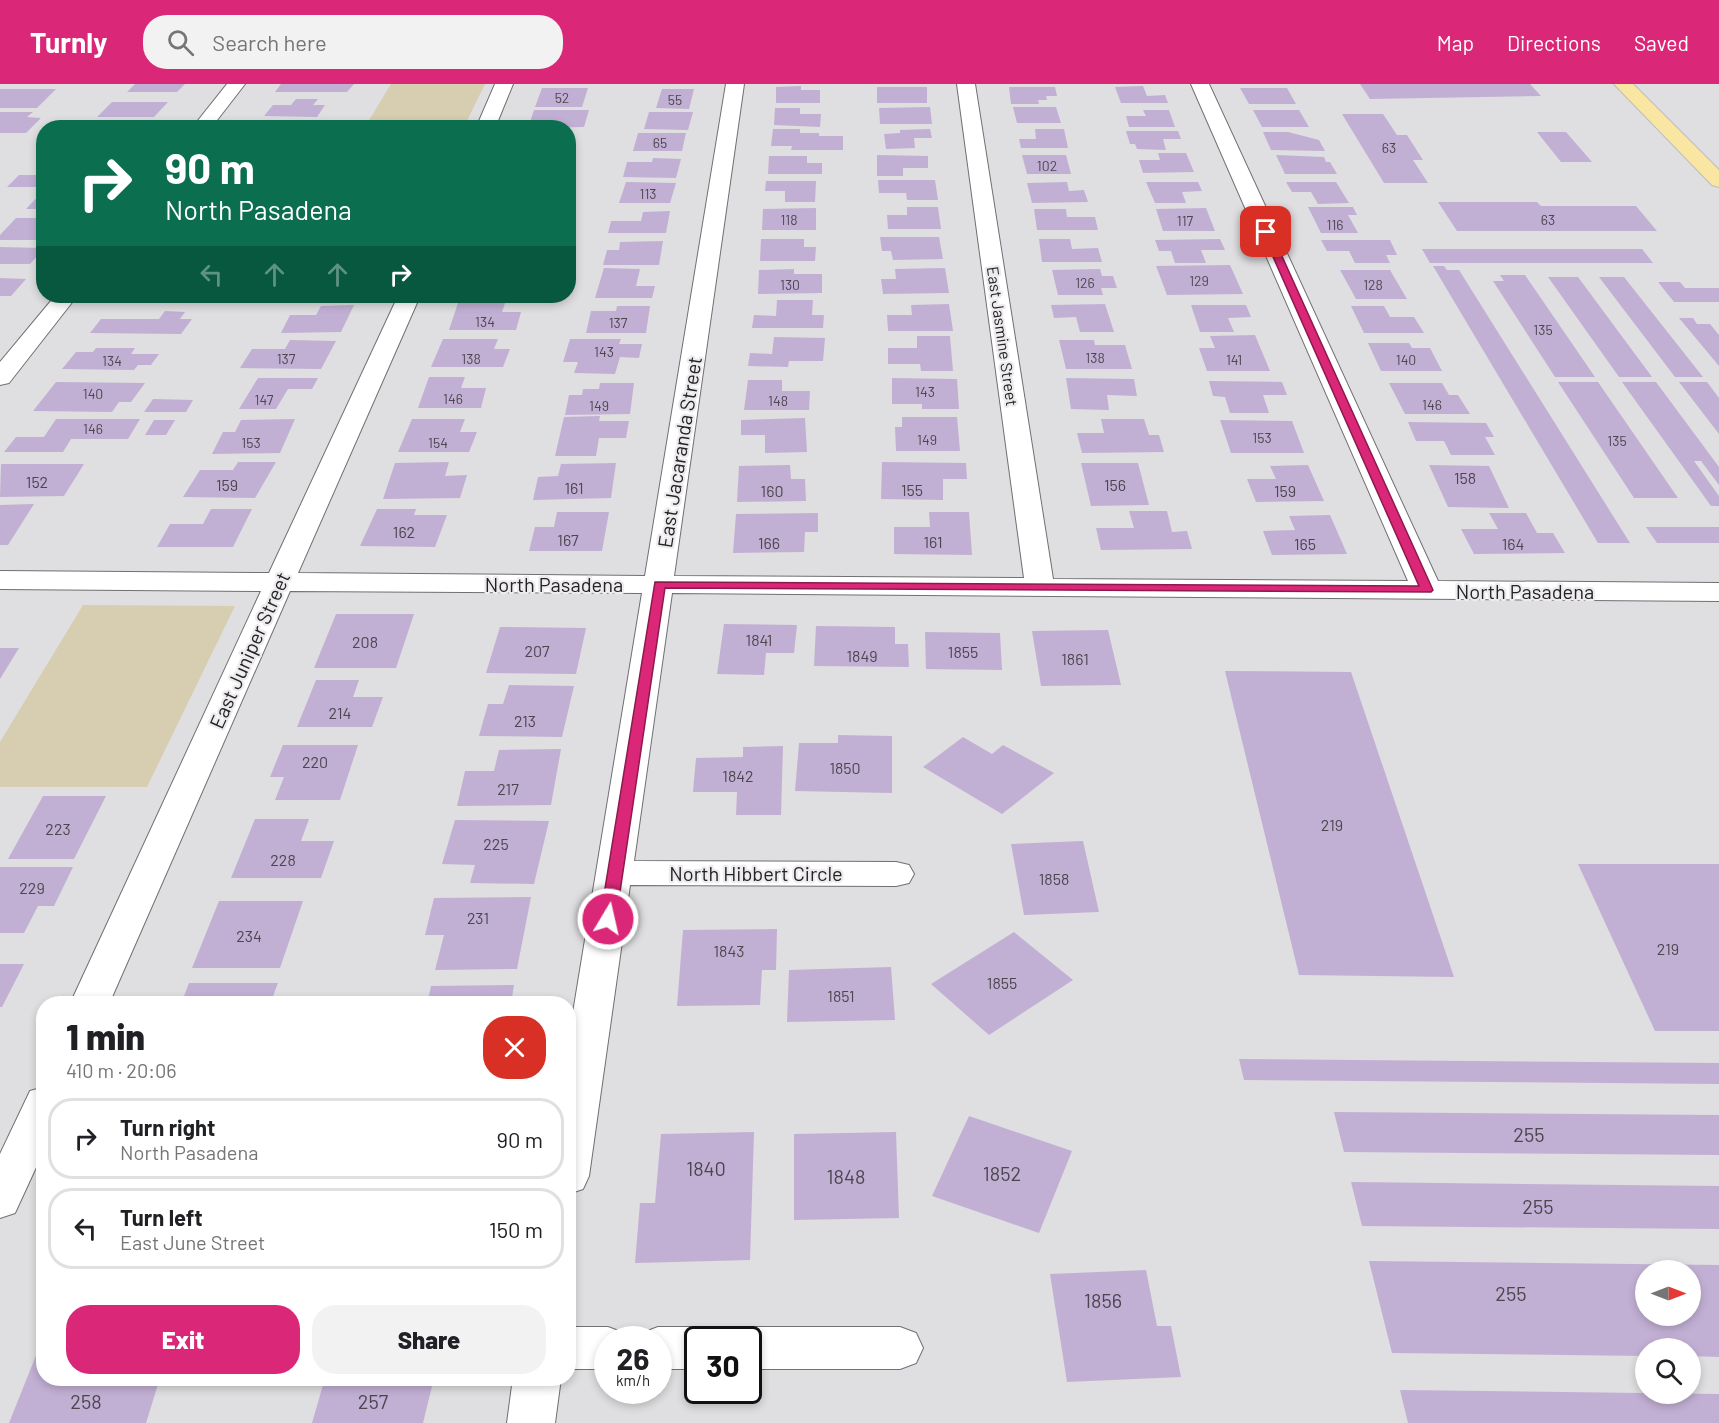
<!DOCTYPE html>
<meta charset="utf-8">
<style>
:root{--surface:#fff;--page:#f2f2f2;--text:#202124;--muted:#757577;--line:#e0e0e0;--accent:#db2777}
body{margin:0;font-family:Barlow,sans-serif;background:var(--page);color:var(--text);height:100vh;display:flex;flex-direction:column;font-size:22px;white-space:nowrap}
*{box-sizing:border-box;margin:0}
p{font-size:20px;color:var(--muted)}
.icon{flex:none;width:33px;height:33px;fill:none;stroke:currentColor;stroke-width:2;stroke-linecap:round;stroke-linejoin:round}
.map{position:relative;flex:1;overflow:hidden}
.panel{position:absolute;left:36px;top:912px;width:540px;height:390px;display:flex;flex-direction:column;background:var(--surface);border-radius:24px;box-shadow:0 3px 9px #0003}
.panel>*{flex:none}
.hud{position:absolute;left:36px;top:36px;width:540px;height:183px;border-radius:24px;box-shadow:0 3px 9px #0003;background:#0b6e4f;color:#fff;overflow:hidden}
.needle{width:39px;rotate:90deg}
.controls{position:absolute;left:1635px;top:1176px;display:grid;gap:12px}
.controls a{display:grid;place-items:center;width:66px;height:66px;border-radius:50%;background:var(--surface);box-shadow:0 3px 9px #0003;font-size:30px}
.speed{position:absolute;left:594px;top:1242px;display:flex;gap:12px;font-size:30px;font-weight:700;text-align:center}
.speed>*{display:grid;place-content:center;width:78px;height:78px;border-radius:50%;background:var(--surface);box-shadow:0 3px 9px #0003;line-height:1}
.speed small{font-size:15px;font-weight:400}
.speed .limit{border:3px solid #111;border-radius:9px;background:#fff;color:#111}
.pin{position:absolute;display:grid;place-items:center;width:51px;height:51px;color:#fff;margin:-26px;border-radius:12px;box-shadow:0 3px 9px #0006}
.me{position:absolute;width:66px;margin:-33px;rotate:9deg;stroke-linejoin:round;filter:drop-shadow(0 0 4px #0008)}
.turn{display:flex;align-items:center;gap:21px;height:126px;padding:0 30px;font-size:27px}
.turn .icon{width:78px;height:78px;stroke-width:2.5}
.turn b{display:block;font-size:42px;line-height:51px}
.lanes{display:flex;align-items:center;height:57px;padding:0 30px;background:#0003;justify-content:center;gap:30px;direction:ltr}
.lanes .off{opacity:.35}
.round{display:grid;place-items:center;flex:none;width:63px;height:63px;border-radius:24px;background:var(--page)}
.overview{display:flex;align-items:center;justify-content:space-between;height:102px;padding:0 30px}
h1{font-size:36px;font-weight:800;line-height:45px}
.action{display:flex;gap:12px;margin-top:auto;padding:12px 30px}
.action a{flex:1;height:69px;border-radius:24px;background:var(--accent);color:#fff;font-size:24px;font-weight:800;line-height:69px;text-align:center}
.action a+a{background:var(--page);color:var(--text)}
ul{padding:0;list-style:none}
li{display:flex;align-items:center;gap:18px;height:81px;margin:0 12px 9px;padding:0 18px;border:3px solid var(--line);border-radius:24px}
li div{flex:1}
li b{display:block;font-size:22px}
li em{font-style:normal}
header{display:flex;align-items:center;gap:36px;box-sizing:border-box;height:84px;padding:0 30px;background:var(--accent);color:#fff}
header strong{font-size:28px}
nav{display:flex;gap:33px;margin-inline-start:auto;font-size:21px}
.search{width:420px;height:54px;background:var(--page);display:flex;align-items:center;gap:15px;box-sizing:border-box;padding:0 21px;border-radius:24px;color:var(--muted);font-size:22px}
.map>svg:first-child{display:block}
</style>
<header>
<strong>Turnly</strong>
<div class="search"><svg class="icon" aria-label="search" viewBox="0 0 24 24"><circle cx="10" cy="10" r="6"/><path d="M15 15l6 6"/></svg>Search here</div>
<nav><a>Map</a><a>Directions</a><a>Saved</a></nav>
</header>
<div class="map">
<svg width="1719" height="1339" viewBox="0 0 1719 1339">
<rect width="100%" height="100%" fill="#dfdee1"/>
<path fill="#d7ceb1" d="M391,0H485L464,43H365Z
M83,521L235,522L147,703H0V658Z"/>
<path fill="#c2b0d4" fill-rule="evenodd" d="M135,0H185L177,8H127Z
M281,0H354L347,8H275Z
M1360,0H1530L1541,12L1370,15Z
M801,2V6H820V19H776V3Z
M1143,2L1147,12L1165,11L1168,19H1121L1115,3Z
M877,3H927V19H877Z
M1009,3H1055L1057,12H1046L1047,16H1038L1039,20H1011Z
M542,4H588L582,23H535Z
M1240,4H1287L1296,20H1249Z
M0,5H56L37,24H0Z
M662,5H694L689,25L656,24Z
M296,15H318L313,21H325L317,33L264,32L273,21H291Z
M112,18H168L154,33H97Z
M930,23L932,40H880L879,24Z
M1013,23H1056L1061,39H1017Z
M775,24H800V30H821L820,43L774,41Z
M534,26H589L584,43L528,44Z
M1143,26H1169L1175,43H1129L1126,32H1146Z
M1253,26H1299L1309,43H1262Z
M0,28H33L27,33L41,34L26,49H0Z
M649,28H693L688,46L644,45Z
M1342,30H1383L1397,51H1407L1423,76H1413L1428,99H1384Z
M256,36H284L282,40H348L345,44H251Z
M146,40L144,44H87L89,41Z
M773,45H800V49H819V52H843V66H791L792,62H771Z
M930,45L932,54H914L915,64L886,65L884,50L900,49V46Z
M1035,45H1064L1068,64H1021L1019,55H1036Z
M1126,47H1178L1181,55H1163L1166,66L1137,65L1135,60H1130Z
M1263,48H1288L1319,56L1325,67L1271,66Z
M1537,48H1566L1592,78H1561Z
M638,49H686L682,67H633Z
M1158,69H1186L1194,88L1143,89L1139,76H1160Z
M877,71L928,72V84H903V92H877Z
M1022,71H1066L1071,90H1027Z
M1276,71L1324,73L1326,78H1330L1337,90H1285Z
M769,72H807V79H822V90H768Z
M653,74L681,75L676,94L623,93L627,78H652Z
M19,91H44V103H7Z
M878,96H935L938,116H907L906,109H879Z
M766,97H816L815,118H785V107H765Z
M626,98L676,99L670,119H619Z
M1067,98L1069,107L1084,106L1088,118L1032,119L1027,99Z
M1146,98H1198L1202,107L1182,108L1186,119H1155Z
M1286,98H1336L1349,119L1318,120L1311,108H1292Z
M44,106V125H26Z
M1438,118H1537L1541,122H1636L1657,147H1457Z
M907,123H938L941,145H888L887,131H907Z
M1308,123H1353L1357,131H1348L1358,149H1321Z
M816,124V146H762L763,125Z
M1206,124L1215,147H1163L1156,125Z
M1034,125H1066L1067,133H1095L1098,146H1037Z
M670,127L666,149H608L611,137H641L643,128Z
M16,134H44V156H0V151Z
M880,153H939L943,175L893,176L891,167H882Z
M761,155H804V163H816L815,177H760Z
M1039,155H1070L1072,165L1098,164L1102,178H1042Z
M1220,155L1225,166H1201L1206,179H1175L1171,167H1159L1155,156Z
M1321,156H1390L1397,171H1386L1390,179H1355L1349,167H1327Z
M663,157L659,181H603L607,166H619L620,158Z
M0,163L44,164V165L30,180H0Z
M1422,165H1642L1653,179H1430Z
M1230,181L1243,210L1167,211L1156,182Z
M1433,182H1444L1447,186H1459L1630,459H1598Z
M604,184L640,185L636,202H655L652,214H595Z
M945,184L949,209L883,210L881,195H896L895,185Z
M794,185V190H822V209L758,210L759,186Z
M1100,185L1102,192H1113L1117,204H1101L1103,211H1058L1052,186Z
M1340,186H1390L1407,215H1356Z
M1500,191H1525L1595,293H1555L1493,197H1504Z
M1548,193H1578L1652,293H1619Z
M1599,193H1624L1703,293H1675Z
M0,194L26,195L11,212H0Z
M1658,198H1680L1685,204H1719V218H1674Z
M777,216H813L812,231H824L823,244H752L754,231L776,232Z
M458,219H505L502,228H521L516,246H449Z
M949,220L953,247H888L887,231H912L911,221Z
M1105,220L1114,248H1080L1076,233L1054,234L1051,221Z
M354,221L341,248L281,249L290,231H316L321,222Z
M1191,221H1246L1251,233L1228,234L1234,248H1200Z
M617,222H650L646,249H586L591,227H616Z
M1351,222H1384L1390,233H1414L1424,249H1364Z
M165,227L185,228L180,235H192L181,250L90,249L101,235H159Z
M1679,234H1693L1697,240H1710L1719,251V282Z
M1255,251L1270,287H1207L1199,264H1215L1210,252Z
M917,252H950L953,287H921L920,280H888V264H917Z
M774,253L825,254L823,277H789L788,283L748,282L750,269L772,270Z
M443,255H498L494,265H510L503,283H431Z
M570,255H621L619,260H642L639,274L620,273L615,290L574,289L578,278H563Z
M290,256L336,257L321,285L240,284L252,265H285Z
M1059,256H1094L1095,261H1125L1132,285H1066Z
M1368,259H1409L1412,264H1430L1442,287H1381Z
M96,264H135L131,270H159L151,281H138L134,286L62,285L76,268H93Z
M429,293H465L461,304H486L481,324H418Z
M258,294H318L312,305H288L276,325H239Z
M892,294L957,295L959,325H922V320H892Z
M1066,294L1134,295L1137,312L1107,311L1109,326L1071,325Z
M748,296H782V307H810L809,326H744Z
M1209,297L1282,298L1287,311H1263L1269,329H1230L1225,313L1213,312Z
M56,298L145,299L131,318H119L112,328L33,327Z
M1558,298H1598L1678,414H1634Z
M1622,298H1656L1719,383V401L1701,377H1694L1719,412V422H1711Z
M1679,298H1707L1719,314V350Z
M600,299H634L630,330L565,331L569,311H582L583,305H599Z
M1389,299H1442L1449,311H1458L1470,330H1405Z
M153,315L193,316L186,328H144Z
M600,332L599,337H629L626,354H599L596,372H555L564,333Z
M902,333H957L960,367H896L895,343H902Z
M805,334L807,368L765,369V351H741V336Z
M56,335H140L128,355H71L63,368H4L16,353H44Z
M295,335L280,369L212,370L223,348H235L241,336Z
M412,335H465L460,348H477L469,368H398Z
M1101,335H1144L1149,351H1159L1164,368L1082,369L1077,349H1104Z
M154,336H175L166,351H145Z
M1220,336L1292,337L1304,369H1231Z
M1408,338L1486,339L1494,353H1485L1495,371H1451L1444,357H1416Z
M238,378H276L255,414L183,413L200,386H233Z
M449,378L445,392L467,391L460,414L383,415L395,379Z
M882,378L966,379L967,395H943V416L881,415Z
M616,379L611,414L533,416L538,393L558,392L561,380Z
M1081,379H1138L1149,421L1091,422Z
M1,380H84L64,412L0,413Z
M790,381L791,395H805L806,417L737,418L739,382Z
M1308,381L1324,417L1256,418L1247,395H1276L1270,382Z
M1429,381L1489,382L1509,424L1448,423Z
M34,420L8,461H0V421Z
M211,425H252L233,463H157L170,440H203Z
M377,425H416L414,431H447L435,463L360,462Z
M1129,427H1167L1172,448L1187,447L1192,465L1101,466L1096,444H1134Z
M557,428H609L602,467H529L535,443H554Z
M929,428H969L972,471L894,470V443H930Z
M818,429V448H805L804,468L733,469L736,430Z
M1489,429H1526L1537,449H1553L1565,469L1474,470L1461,445H1498Z
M1330,431L1347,470L1272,471L1263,447L1295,446L1289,432Z
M1646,443H1719V459H1657Z
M336,530H414L396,584H314Z
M724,540L797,541L794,569H766L764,591L717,590Z
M816,542L895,543V560H908L909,583L814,582Z
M500,543L586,544L576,590L486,589Z
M1108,546L1121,601L1041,602L1032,547Z
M925,548L1000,549L1002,586L926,585Z
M0,564H19L0,595Z
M1225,587L1351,588L1454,893L1299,891Z
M316,596H359L353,613H383L372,643H297Z
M509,601L574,602L562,653L479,652L488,620H503Z
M838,651L892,652V709L795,707L799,659H838Z
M963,653L992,670L1003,661L1054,689L1002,730L923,683Z
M283,661H358L340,716H275L284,693H270Z
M783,662L781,731H736L737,708H693L696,674L743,673V663Z
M561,665L551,721L457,722L465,687H494L499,666Z
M43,712H106L74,775H8Z
M255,735H309L301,757H334L321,794H231Z
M455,736L549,737L534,800L470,799L475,781L442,780Z
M1083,757L1099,828L1024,831L1011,760Z
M1578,780H1719V947H1655Z
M0,783H73L54,822H38L24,849H0Z
M531,813L517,885L435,886L444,851H425L434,814Z
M219,817H303L280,884H192Z
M777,845L776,886H762L760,921L677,922L683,846Z
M1014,848L1073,896L989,951L931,900Z
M0,880H24L2,923H0Z
M891,883L895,936L787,938L789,886Z
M189,899H278L270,920H181Z
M514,901L511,920H427L431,902Z
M1239,975L1719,979V1000L1244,996Z
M1334,1028L1719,1031V1071L1344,1068Z
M969,1032L1072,1067L1039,1149L932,1112Z
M754,1048L750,1176L635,1179L640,1119H655L661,1050Z
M896,1048L899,1134L794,1136V1050Z
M1351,1098L1719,1102V1145L1362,1142Z
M1369,1177L1719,1181V1273L1690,1272V1264H1646V1272L1392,1269ZM1646,1186H1690V1232H1646Z
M1146,1186L1157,1242H1171L1181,1293L1067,1298L1050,1190Z
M43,1254L44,1294H160L146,1339H9Z
M325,1294H434L423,1339H312Z
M1400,1306L1719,1310V1339H1408Z"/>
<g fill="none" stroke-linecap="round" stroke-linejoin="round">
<defs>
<path id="street" d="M227,0H245L211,44H192Z
M495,0H513L495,44H476Z
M726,0H744L674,492L1024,494L957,0H975L1053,495L1408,497L1191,0H1209L1438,497L1719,499V517L672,509L634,777L896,778L909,781L914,790L909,799L896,802L630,801L589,1092L583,1105L568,1110V959L642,509L290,507L109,920H70L261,507L0,505V487L269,489L398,212H420L298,489L645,492Z
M55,212H77L9,299L0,301V278Z
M44,1003V1066L15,1129L0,1134V1070L30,1007Z
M568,1243H608L624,1249L627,1256H608V1285H568Z
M658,1243H698L714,1249L717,1256H698V1285H658V1256H639L642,1249Z
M748,1243H900L916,1249L923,1264L916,1279L900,1285H748V1256H729L732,1249Z
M513,1294H561L555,1339H507Z"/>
<path id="primary" d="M1614,0H1633L1719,86V103L1712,101Z"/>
</defs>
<use href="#street" stroke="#706f72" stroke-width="2"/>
<use href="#primary" stroke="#bdbdbd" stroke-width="2"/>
<use href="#street" fill="#fff" fill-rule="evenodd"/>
<use href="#primary" fill="#fae6a3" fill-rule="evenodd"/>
</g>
<path fill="#db2777" stroke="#8e194d" stroke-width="1.5" d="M1266,145L1271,148L1433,506L1431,508L665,504L616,835L613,839H603L600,835L655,498L1419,502L1262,148Z"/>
<g text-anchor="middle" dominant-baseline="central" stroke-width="4.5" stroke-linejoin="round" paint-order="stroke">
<g font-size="14" fill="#4c4650">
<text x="562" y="13">52</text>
<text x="675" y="15">55</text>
<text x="660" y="58">65</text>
<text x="1389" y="63">63</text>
<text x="1047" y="81">102</text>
<text x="648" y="109">113</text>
<text x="789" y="135">118</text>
<text x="1548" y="135">63</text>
<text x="1185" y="136">117</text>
<text x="1335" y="140">116</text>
<text x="1199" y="196">129</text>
<text x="1085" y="198">126</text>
<text x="790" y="200">130</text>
<text x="1373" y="200">128</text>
<text x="485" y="237">134</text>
<text x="618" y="238">137</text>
<text x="1543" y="245">135</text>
<text x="604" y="267">143</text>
<text x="1095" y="273">138</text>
<text x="286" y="274">137</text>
<text x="471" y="274">138</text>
<text x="1234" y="275">141</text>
<text x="1406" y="275">140</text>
<text x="112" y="276">134</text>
<text x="925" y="307">143</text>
<text x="93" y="309">140</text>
<text x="453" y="314">146</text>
<text x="264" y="315">147</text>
<text x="778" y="316">148</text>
<text x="1432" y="320">146</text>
<text x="599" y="321">149</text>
<text x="93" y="344">146</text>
<text x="1262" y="353">153</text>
<text x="927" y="355">149</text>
<text x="1617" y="356">135</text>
<text x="251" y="358">153</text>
<text x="438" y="358">154</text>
</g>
<g font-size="16" fill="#242324" stroke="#edebee">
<text transform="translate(1003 252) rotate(82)">East Jasmine Street</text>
</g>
<g font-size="16" fill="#4c4650">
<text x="1465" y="393">158</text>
<text x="37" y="397">152</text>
<text x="227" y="400">159</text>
<text x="1115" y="400">156</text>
<text x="574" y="403">161</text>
<text x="912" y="405">155</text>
<text x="772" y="406">160</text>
<text x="1285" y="406">159</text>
<text x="404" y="447">162</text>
<text x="568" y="455">167</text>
<text x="933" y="457">161</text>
<text x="769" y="458">166</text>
<text x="1305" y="459">165</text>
<text x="1513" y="459">164</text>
<text x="759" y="555">1841</text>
<text x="365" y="557">208</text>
<text x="537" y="566">207</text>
<text x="963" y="567">1855</text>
<text x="862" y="571">1849</text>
<text x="1075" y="574">1861</text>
<text x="340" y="628">214</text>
<text x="525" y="636">213</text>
<text x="315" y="677">220</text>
<text x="845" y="683">1850</text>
<text x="738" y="691">1842</text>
<text x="508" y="704">217</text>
<text x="1332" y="740">219</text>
<text x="58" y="744">223</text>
<text x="496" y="759">225</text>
<text x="283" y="775">228</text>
<text x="1054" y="794">1858</text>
<text x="32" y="803">229</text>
<text x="478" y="833">231</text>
<text x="249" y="851">234</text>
<text x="1668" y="864">219</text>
<text x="729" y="866">1843</text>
<text x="1002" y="898">1855</text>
<text x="841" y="911">1851</text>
</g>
<g font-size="20" fill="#242324" stroke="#edebee">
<text transform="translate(679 368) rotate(-81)">East Jacaranda Street</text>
<text x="554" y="500">North Pasadena</text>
<text x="1525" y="507">North Pasadena</text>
<text transform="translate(249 566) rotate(-66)">East Juniper Street</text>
<text x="756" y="789">North Hibbert Circle</text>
</g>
<g font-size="20" fill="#4c4650">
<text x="1529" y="1050">255</text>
<text x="706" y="1084">1840</text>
<text x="1002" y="1089">1852</text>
<text x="846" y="1092">1848</text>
<text x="1538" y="1122">255</text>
<text x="1511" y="1209">255</text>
<text x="1103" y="1216">1856</text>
<text x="86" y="1317">258</text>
<text x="373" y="1317">257</text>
</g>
</g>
</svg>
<div class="controls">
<a><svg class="needle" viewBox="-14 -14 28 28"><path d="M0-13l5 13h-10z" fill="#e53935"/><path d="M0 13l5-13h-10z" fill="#757577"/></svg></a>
<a><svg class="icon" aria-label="search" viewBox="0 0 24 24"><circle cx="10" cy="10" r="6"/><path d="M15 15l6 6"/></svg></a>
</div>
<div class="speed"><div>26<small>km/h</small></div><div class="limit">30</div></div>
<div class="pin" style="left:1266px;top:148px;background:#d93025"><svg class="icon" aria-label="arrive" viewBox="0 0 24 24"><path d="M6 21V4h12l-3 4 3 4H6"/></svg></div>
<svg class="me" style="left:608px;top:835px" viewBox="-20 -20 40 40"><circle r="17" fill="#db2777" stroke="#fff" stroke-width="3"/><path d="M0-11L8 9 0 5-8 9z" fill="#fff"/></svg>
<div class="hud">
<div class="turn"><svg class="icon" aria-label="right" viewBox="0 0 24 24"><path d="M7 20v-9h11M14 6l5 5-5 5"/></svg><div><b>90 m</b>North Pasadena</div></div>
<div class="lanes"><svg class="icon off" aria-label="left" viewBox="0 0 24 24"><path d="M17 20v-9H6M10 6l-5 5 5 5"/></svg><svg class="icon off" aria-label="ahead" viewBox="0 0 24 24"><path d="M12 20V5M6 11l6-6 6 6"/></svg><svg class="icon off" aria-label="ahead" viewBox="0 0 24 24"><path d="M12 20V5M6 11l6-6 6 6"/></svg><svg class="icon" aria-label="right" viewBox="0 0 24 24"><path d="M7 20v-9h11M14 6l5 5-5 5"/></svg></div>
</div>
<section class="panel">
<div class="overview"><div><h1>1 min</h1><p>410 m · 20:06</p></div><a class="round" style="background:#d93025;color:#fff"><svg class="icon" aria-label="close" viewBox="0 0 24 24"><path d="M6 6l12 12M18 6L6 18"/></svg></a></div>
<ul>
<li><svg class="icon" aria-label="right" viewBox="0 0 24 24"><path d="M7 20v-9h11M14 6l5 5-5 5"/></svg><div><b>Turn right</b><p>North Pasadena</p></div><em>90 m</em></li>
<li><svg class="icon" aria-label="left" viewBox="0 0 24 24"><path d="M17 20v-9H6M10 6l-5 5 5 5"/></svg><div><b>Turn left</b><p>East June Street</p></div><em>150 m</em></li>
</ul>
<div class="action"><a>Exit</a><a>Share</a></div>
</section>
</div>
